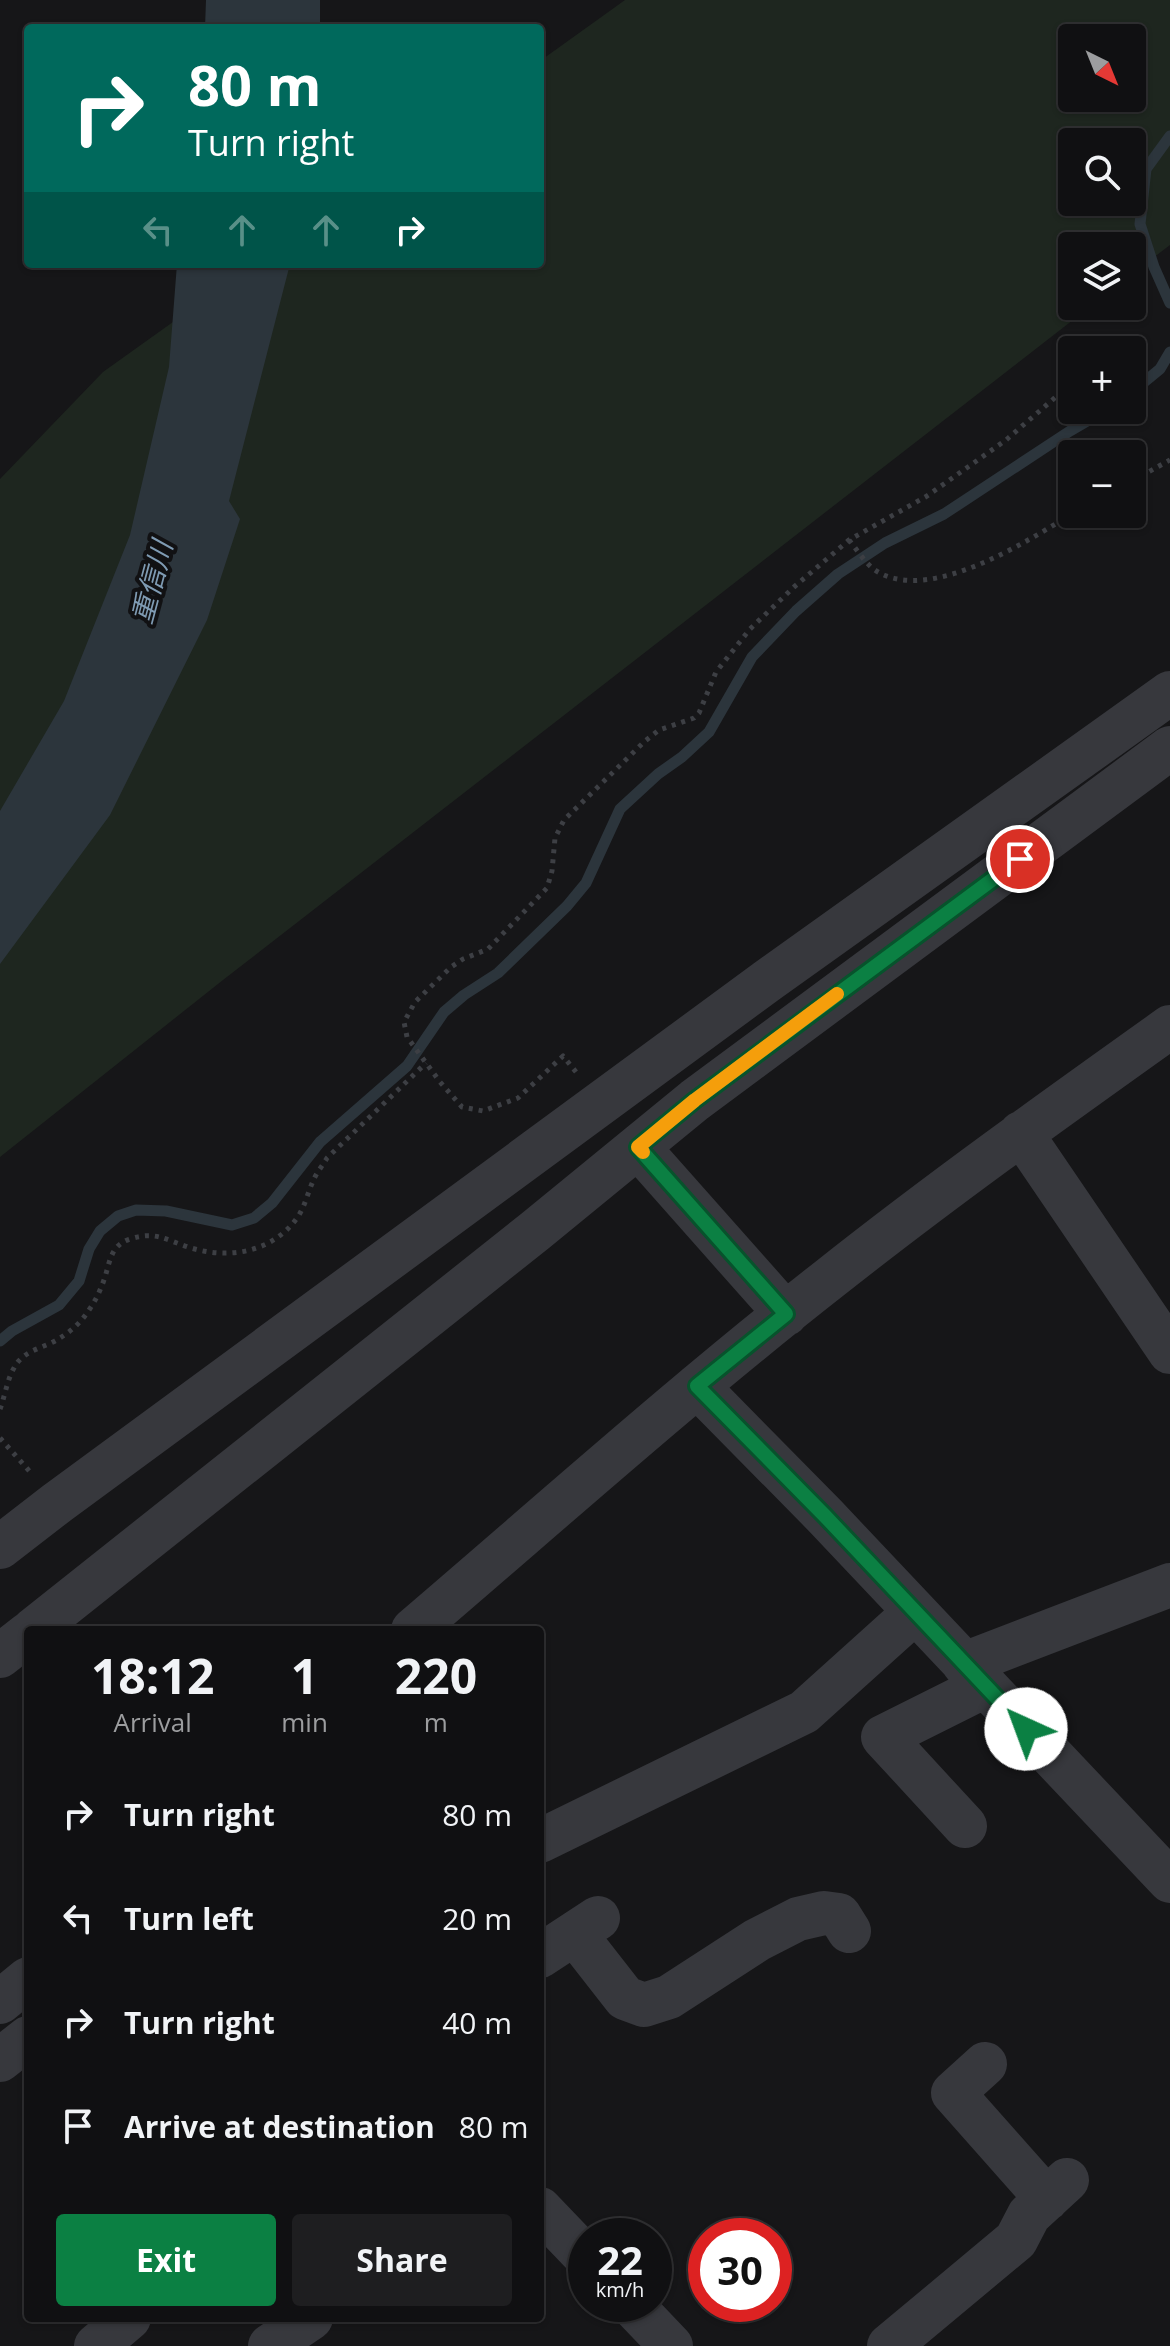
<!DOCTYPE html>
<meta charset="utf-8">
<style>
:root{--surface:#101012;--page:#1e1e20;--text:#f1f3f6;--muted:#9c9d9f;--line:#303032;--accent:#0b8043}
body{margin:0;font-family:"Open Sans","Noto Sans JP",sans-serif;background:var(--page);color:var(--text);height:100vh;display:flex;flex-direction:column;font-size:30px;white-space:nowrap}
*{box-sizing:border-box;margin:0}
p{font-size:26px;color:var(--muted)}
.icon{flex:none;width:44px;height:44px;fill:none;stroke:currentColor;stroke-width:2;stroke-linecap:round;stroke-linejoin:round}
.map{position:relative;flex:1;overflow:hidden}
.drawer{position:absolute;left:24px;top:1626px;width:520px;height:696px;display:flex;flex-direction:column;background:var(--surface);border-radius:8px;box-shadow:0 2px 6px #0004,0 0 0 2px var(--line)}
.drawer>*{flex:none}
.hud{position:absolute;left:24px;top:24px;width:520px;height:244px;border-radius:8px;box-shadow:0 2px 6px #0004,0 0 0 2px var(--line);background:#00695c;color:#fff;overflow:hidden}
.needle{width:52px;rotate:137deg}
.controls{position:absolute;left:1058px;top:24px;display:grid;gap:16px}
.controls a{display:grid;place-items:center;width:88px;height:88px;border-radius:8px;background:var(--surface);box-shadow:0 2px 6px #0004,0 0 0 2px var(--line);font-size:40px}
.speed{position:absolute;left:568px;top:2218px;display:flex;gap:16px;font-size:40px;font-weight:700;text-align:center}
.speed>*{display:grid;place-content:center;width:104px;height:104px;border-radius:50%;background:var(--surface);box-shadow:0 2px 6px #0004,0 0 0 2px var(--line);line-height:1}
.speed small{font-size:20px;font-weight:400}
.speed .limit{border:12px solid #d22;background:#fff;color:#111}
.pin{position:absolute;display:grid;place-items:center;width:68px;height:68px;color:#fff;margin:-34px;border:4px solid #fff;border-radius:50%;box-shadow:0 2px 8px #0007}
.me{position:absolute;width:88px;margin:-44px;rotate:317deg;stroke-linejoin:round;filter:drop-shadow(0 0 6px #0008)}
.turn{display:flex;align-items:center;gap:28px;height:168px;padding:0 32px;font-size:36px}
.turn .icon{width:104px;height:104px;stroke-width:2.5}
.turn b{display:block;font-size:56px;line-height:68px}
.lanes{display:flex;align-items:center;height:76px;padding:0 32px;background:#0003;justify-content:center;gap:40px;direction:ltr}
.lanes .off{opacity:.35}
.eta{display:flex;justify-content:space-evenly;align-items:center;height:136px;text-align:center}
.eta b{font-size:48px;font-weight:700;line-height:56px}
.button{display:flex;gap:16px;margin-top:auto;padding:16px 32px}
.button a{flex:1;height:92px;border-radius:8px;background:var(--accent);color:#fff;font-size:32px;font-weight:700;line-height:92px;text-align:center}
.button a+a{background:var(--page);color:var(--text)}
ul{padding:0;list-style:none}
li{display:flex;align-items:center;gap:24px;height:104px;padding:0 32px}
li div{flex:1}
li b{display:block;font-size:30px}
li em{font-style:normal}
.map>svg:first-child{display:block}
</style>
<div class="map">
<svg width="1170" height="2346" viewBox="0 0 1170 2346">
<rect width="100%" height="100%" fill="#161618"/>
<path fill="#1e261f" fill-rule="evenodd" d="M625,0H1170V245L1132,274V246H1072V306H1091L223,980L0,1157V479L103,372L254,264H540V61ZM1072,38H1132V98H1072ZM1072,142H1132V202H1072Z"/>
<path fill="#2c353c" d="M206,0H320V28H205Z
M177,264H290L229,501L240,519L207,620L110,815L0,964V811L64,701L130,535L169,367Z"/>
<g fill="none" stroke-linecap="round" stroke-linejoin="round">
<path stroke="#2c353c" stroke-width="11" d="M1170,136L1146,169L1140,224L1154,267L1170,303
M1132,392L1160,369L1170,352
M0,1341L12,1331L59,1305L79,1281L89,1249L100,1231L118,1216L136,1210L166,1211L232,1225L254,1218L272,1203L320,1142L407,1066L444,1012L464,995L498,973L567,906L586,883L620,809L658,774L682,757L709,732L752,657L796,611L838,574L885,543L944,514L1070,431L1106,410"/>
<path stroke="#3d3f44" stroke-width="5" stroke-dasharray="4 6" stroke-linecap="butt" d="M1111,350L1124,339
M1132,481L1170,460
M849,540C858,551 866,565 878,572C932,603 1027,541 1072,514
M576,1072L563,1056L518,1098L483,1111L462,1107L440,1082L407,1037L404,1022L415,1002L451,967L463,959L488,949L547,888L552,871L555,838L564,820L645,741L659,730L694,718L699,713L716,672L750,629L794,587L849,540L927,496L1006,440L1072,383
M0,1409C5,1396 7,1380 14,1368C22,1352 39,1349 53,1342C68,1334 80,1324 89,1310C96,1300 101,1289 105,1277C110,1261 111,1245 130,1239C155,1231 164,1239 188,1247C227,1260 272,1253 297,1218C305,1207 308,1191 314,1179C317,1172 323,1165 327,1158L426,1063
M0,1438L31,1473"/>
<path stroke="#37383d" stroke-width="44" d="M1021,1133L1170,1352
M638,1147L786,1314
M697,1386L825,1516L1170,1881
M0,1547L57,1503L767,981L1170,693
M33,1630L535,1231L695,1100L1170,748
M413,1630C551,1512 686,1391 829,1279C940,1191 1055,1109 1170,1027
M0,1656L28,1634
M964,1664L1170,1585
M965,1826L883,1737L985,1686
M540,1841L804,1712L915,1612
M575,1934L625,1998L644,2005L669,1997L757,1940L798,1919L824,1913L839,1915L849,1931
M540,1956L598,1918
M0,2002L28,1979
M0,2060L28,2038
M985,2064L953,2093L1047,2199
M540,2209L586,2257
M631,2304L671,2346
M96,2346L129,2318
M270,2346L311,2318
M889,2346L1016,2240L1029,2215L1067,2180"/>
</g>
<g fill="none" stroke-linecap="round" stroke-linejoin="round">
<defs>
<path id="route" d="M1020,859L695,1100L638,1147L786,1314L697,1386L825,1516L1026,1729"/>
</defs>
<use href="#route" stroke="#07532c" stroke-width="20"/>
<use href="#route" stroke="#0b8043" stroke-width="14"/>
<path stroke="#f59e0b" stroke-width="14" d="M643,1152L638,1147L695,1100L837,994"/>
</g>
<g text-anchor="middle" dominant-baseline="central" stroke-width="8" stroke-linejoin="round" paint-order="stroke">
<g font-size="28" font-style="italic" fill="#7f9bb3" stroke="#111113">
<text transform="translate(151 582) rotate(-75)">重信川</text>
</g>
</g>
</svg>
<div class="controls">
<a><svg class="needle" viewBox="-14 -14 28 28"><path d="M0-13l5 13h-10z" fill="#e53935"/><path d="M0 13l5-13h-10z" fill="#9c9d9f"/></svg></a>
<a><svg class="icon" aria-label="search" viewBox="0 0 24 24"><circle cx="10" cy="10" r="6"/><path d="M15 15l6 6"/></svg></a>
<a><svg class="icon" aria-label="layers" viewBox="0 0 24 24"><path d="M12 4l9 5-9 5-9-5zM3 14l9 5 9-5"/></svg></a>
<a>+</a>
<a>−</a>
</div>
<div class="speed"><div>22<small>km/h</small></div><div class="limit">30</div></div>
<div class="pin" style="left:1020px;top:859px;background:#d93025"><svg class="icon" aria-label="arrive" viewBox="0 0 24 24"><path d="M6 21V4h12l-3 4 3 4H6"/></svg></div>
<svg class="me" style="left:1026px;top:1729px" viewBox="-20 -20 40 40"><circle r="19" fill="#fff"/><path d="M0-13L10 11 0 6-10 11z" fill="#0b8043"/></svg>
<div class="hud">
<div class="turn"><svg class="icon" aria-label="right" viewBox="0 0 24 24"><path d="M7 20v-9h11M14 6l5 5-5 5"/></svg><div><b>80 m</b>Turn right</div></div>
<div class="lanes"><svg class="icon off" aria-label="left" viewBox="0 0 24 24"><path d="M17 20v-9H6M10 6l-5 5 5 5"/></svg><svg class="icon off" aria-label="ahead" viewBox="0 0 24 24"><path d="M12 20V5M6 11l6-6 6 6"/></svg><svg class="icon off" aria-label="ahead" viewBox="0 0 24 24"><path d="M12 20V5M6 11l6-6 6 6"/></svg><svg class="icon" aria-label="right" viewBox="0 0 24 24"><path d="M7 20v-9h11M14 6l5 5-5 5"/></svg></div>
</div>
<section class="drawer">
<div class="eta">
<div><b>18:12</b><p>Arrival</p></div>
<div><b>1</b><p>min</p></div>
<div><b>220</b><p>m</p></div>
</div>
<ul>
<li><svg class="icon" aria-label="right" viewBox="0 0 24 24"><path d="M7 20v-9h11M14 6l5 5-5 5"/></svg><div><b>Turn right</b></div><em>80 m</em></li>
<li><svg class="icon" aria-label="left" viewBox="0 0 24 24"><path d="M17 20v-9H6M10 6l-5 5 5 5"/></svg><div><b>Turn left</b></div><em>20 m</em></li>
<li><svg class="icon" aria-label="right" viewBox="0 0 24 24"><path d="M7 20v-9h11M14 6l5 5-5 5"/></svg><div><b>Turn right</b></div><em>40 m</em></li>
<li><svg class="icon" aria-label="arrive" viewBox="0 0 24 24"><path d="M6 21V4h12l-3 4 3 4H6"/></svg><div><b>Arrive at destination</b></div><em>80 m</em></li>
</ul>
<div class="button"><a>Exit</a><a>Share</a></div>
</section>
</div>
